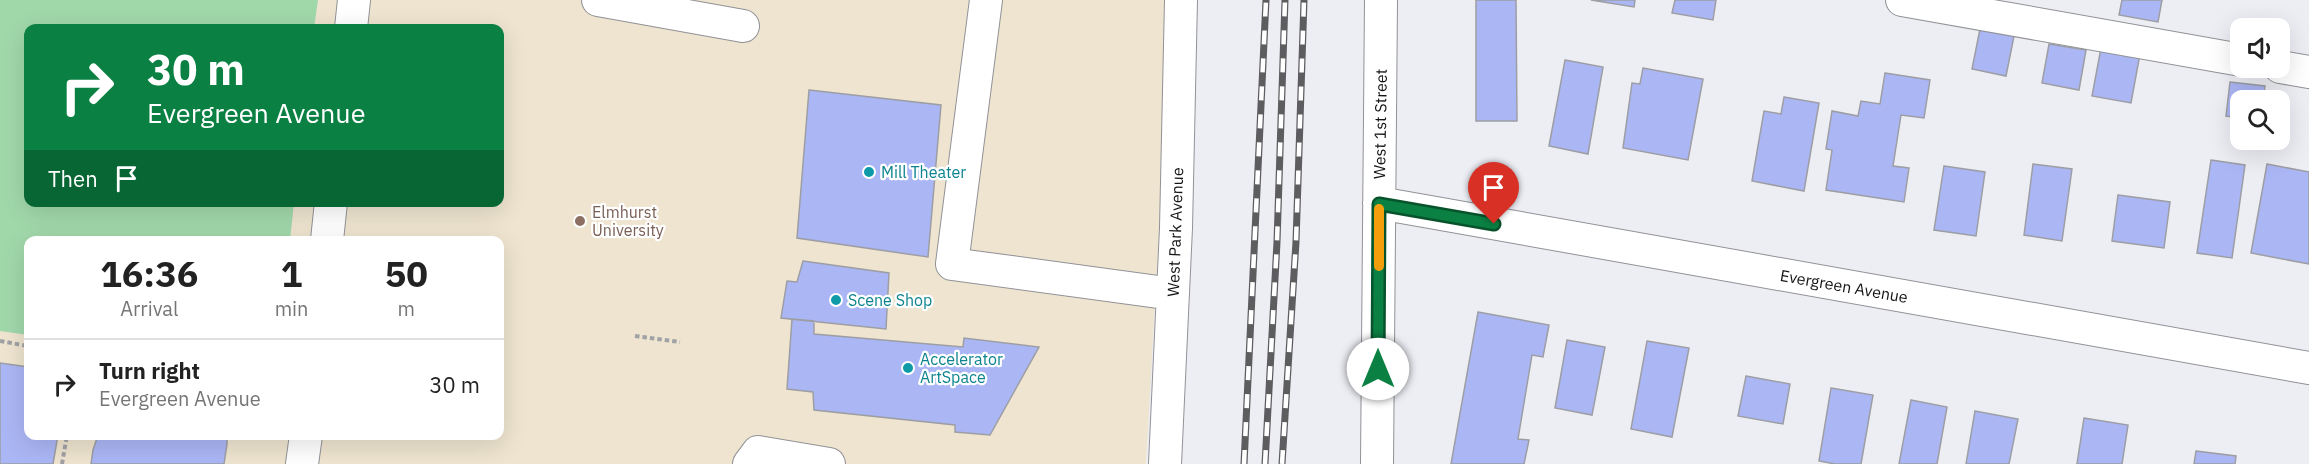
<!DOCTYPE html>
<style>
:root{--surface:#fff;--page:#f6f6f6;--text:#222;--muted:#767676;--line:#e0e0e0}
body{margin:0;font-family:"IBM Plex Sans",sans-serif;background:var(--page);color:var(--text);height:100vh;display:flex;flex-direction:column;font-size:22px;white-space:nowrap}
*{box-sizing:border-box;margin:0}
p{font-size:20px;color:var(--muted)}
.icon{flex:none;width:33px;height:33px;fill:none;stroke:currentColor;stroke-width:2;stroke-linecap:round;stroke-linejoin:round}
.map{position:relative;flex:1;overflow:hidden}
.side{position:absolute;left:24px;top:236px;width:480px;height:204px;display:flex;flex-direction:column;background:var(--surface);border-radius:12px;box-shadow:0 6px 24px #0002}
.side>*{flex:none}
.banner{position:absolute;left:24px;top:24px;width:480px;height:183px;border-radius:12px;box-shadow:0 6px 24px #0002;background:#0b8043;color:#fff;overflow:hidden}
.controls{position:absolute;left:2230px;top:18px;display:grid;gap:12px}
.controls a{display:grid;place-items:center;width:60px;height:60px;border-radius:12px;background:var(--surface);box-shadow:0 6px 24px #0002;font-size:30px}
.pin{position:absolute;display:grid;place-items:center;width:51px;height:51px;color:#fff;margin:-62px -26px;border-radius:50% 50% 50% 0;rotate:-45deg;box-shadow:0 0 6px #0007}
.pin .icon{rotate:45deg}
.me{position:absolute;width:66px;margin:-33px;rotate:0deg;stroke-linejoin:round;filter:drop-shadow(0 0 4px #0008)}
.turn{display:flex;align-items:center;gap:21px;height:126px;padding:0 24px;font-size:27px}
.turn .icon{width:78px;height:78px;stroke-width:2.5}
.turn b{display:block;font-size:42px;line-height:51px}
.then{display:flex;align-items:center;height:57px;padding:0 24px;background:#0003;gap:12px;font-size:22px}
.eta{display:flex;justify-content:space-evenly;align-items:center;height:102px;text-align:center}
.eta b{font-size:36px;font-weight:700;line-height:42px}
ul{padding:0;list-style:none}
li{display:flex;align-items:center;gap:18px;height:90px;padding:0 24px;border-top:2px solid var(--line)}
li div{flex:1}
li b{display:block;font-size:22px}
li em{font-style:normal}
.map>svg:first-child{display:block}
</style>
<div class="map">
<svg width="2309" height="464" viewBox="0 0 2309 464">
<rect width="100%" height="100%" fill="#edeef4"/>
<path fill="#eee4cf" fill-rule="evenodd" d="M0,0H1172L1146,464H0ZM28,28H500V202H28ZM28,240H500V435H28Z"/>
<path fill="#a1d8aa" d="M0,0H318L314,28H28V202L294,203L290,240H28V335L0,331Z"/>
<path fill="#abb6f5" stroke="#9d9ea4" stroke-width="1.5" d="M1476,0H1516L1517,121H1476Z
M1591,0H1635L1634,7Z
M1675,0H1716L1713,20L1672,13Z
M2122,0H2162L2158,22L2119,15Z
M1980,29L2014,36L2006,76L1972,69Z
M2049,44L2086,50L2079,90L2042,83Z
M2101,48L2140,54L2131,103L2092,96Z
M1565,60L1603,67L1588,154L1549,146Z
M1643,68L1703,79L1688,160L1623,148L1632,83L1640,84Z
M1885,73L1930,80L1924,118L1901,115L1893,166L1909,168L1904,202L1826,190L1832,150L1826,149L1832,111L1858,116L1861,101L1880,104Z
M2230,82L2265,86L2263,100H2241V118L2226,116Z
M809,90L941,105L928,257L797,238Z
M1784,97L1819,103L1804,191L1752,181L1764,111L1781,114Z
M2211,160L2245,165L2232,258L2197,253Z
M2033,164L2072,169L2062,241L2024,235Z
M2267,164L2309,172V264L2251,253Z
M1944,166L1985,172L1976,236L1934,230Z
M2118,195L2170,202L2164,248L2112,241Z
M803,261L889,273L886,329L781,318L787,281L797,282Z
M1478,312L1549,325L1543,357L1532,355L1518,439L1529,440L1524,464H1451Z
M792,319L814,321V334L963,347L964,338L1039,347L990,435L955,432V425L814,410L813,392L787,389Z
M1567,340L1605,347L1592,415L1555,408Z
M1647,341L1689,348L1672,437L1631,429Z
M0,363L28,367V435H58L53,464H0Z
M1746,376L1790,384L1783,424L1738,416Z
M1831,388L1873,395L1861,464H1835L1819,461Z
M1911,400L1947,407L1937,464H1899Z
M1975,411L2018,419L2009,464H1966Z
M2084,418L2128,425L2122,464H2077Z
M98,435H227V444L224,464H91L93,450Z
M2196,451L2236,456L2235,464H2194Z"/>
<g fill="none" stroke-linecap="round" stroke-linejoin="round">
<defs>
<path id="minor" d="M598,0L743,26
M986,0L952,264L1173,294
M1902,0L2241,60
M351,28L354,0
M2280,67L2309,72
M1379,203L2309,368
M327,240L331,202
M302,464L306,435
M749,464L758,452L829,464
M1165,464L1176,228L1181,0
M1377,464L1381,0"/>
</defs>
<use href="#minor" stroke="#919297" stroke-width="34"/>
<path stroke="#a1a2a6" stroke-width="4" stroke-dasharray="4.5 3" stroke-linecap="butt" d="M635,336L680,342
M0,341L28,346
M62,464L67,435"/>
<use href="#minor" stroke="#fff" stroke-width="32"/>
<defs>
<path id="rail" d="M1244,464L1266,0
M1265,464L1277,242L1285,0
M1282,464L1296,242L1304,0"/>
</defs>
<use href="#rail" stroke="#5d5d60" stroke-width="7"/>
<use href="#rail" stroke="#fff" stroke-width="4.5" stroke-dasharray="14" stroke-linecap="butt"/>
</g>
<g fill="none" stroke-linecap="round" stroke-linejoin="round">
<defs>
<path id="route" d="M1378,369L1379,204L1494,224"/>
</defs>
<use href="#route" stroke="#07532c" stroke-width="15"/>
<use href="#route" stroke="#0b8043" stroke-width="10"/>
<path stroke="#f59e0b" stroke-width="10" d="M1379,266V209"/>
</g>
<g fill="#0f9aa8" stroke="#fff" stroke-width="2">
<circle cx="869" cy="172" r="6"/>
<circle cx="836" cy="300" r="6"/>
<circle cx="908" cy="368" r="6"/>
</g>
<circle fill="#8d6e63" stroke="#fff" stroke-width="2" cx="580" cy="221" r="6"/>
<g text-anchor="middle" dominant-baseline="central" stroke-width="4.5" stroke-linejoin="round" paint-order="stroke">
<g font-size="16" fill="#141416" stroke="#fff">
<text transform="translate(1380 124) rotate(-89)">West 1st Street</text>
<text transform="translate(1175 232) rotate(-88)">West Park Avenue</text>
<text transform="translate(1844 286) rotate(10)">Evergreen Avenue</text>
</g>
<g font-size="16" fill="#0d838f" stroke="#fff" text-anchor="start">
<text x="881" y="172">Mill Theater</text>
<text x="848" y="300">Scene Shop</text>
<text x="920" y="359">Accelerator<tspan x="920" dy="18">ArtSpace</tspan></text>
</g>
<g font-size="16" fill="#785e54" stroke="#fff" text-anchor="start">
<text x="592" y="212">Elmhurst<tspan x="592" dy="18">University</tspan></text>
</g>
</g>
</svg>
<div class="controls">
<a><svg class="icon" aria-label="sound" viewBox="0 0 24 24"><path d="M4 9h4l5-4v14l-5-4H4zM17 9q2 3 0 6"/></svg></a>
<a><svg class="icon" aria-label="search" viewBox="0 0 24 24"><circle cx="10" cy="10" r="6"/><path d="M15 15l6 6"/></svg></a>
</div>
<div class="pin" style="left:1494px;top:224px;background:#d93025"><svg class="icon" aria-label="arrive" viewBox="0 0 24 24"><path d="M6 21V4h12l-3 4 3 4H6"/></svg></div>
<svg class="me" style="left:1378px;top:369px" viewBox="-20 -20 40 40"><circle r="19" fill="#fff"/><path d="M0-13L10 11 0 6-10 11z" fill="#0b8043"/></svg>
<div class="banner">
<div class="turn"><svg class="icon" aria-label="right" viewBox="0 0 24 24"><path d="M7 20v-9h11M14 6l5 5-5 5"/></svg><div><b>30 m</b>Evergreen Avenue</div></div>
<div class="then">Then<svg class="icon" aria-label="arrive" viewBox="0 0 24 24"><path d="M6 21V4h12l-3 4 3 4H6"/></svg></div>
</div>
<section class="side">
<div class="eta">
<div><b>16:36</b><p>Arrival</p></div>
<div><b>1</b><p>min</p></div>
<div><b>50</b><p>m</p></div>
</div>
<ul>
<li><svg class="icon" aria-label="right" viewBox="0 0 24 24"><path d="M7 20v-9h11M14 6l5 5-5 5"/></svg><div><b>Turn right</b><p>Evergreen Avenue</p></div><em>30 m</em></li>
</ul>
</section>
</div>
